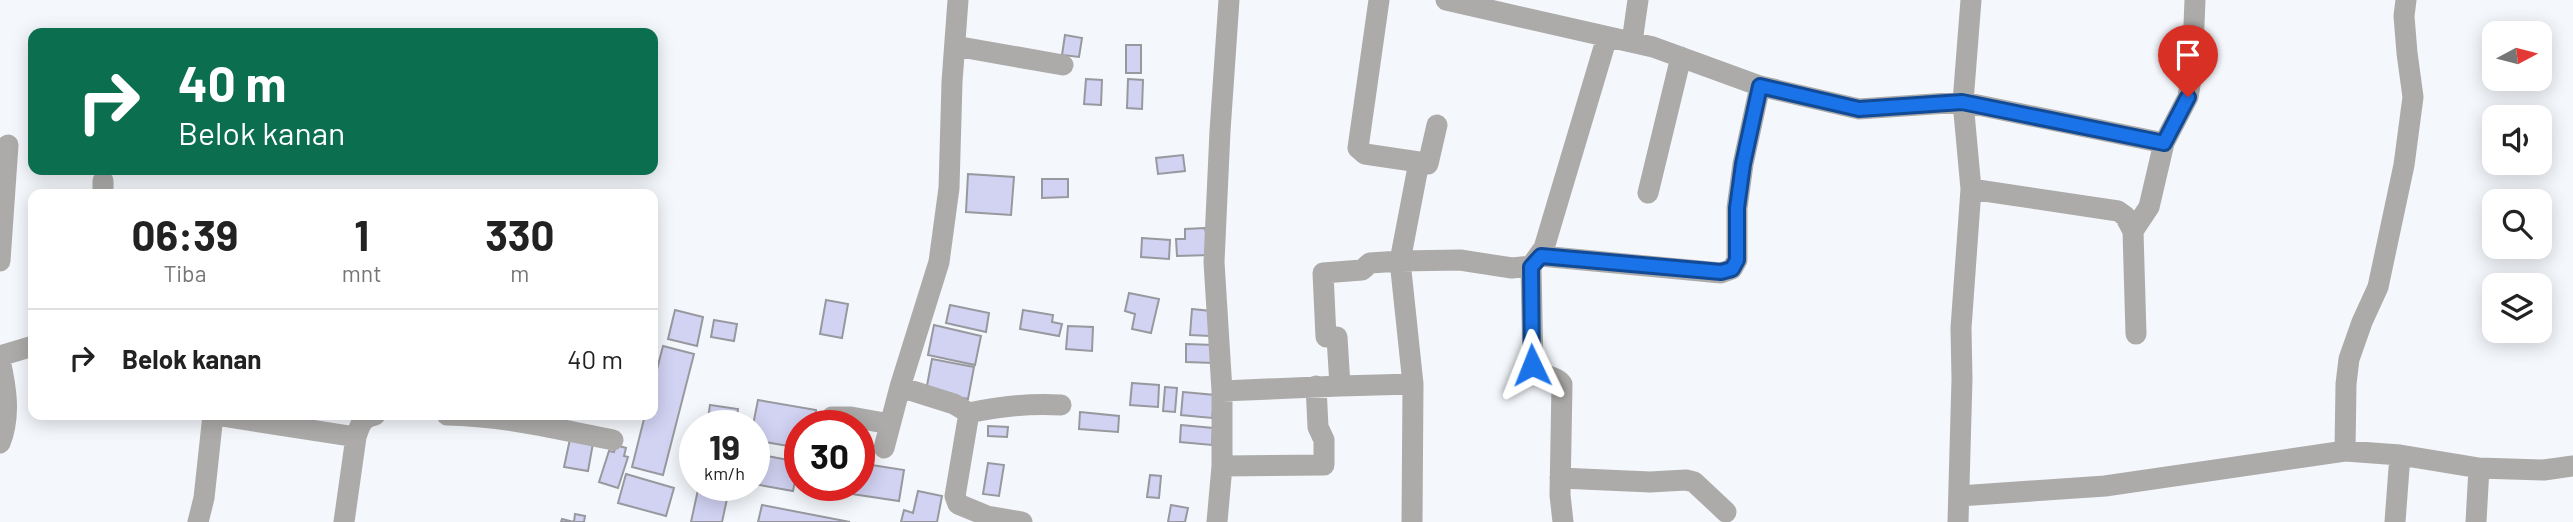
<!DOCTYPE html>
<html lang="id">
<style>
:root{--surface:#fff;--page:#f6f6f6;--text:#222;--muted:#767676;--line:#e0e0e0}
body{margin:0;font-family:Barlow,sans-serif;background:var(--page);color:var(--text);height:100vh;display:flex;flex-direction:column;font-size:26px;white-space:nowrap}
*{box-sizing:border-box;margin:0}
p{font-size:23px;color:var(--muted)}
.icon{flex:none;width:38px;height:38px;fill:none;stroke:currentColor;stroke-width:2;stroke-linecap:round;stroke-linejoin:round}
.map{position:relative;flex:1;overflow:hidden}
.details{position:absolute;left:28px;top:189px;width:630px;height:231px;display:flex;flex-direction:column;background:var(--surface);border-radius:14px;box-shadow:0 4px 18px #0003}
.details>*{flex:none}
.top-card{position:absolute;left:28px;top:28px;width:630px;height:147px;border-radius:14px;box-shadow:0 4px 18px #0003;background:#0b6e4f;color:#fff;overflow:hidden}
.needle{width:46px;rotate:83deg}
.buttons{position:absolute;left:2482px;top:21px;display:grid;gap:14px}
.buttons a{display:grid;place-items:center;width:70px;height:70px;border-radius:14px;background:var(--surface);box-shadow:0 4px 18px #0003;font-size:35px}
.speed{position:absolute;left:679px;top:410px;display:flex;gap:14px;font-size:35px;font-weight:700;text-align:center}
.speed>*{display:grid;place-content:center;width:91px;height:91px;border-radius:50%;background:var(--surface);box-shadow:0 4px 18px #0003;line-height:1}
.speed small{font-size:18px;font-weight:400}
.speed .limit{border:10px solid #d22;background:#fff;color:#111}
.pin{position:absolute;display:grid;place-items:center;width:60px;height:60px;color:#fff;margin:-72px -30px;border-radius:50% 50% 50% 0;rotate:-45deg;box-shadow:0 0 7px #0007}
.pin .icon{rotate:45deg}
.me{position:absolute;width:77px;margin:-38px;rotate:358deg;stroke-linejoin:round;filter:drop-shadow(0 0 5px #0008)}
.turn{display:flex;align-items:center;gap:24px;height:147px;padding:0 35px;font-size:32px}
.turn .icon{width:91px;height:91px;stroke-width:2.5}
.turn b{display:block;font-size:49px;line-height:60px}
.eta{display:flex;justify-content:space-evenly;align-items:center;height:119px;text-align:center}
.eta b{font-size:42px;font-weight:700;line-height:49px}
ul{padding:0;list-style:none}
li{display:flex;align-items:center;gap:21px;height:98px;padding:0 35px;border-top:2px solid var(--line)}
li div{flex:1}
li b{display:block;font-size:26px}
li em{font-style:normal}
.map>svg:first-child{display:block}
</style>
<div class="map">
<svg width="2573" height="522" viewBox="0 0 2573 522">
<rect width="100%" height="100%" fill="#f4f7fc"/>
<path fill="#d2d3f3" stroke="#98999e" stroke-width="2" d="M1065,35L1082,38L1079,57L1062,55Z
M1126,45H1141V73H1126Z
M1086,79L1102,80L1101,105L1084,104Z
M1128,79L1143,80L1142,109L1127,108Z
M1183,155L1185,171L1158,174L1156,158Z
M968,174L1014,177L1011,215L966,212Z
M1042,179H1068V197L1042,198Z
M1205,228L1210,255L1177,256L1176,239H1185V229Z
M1142,238L1170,240L1169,259L1141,257Z
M1129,293L1159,299L1151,333L1132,329L1135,314L1125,311Z
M826,300L848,304L842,338L820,334Z
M950,305L989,313L986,332L946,323Z
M1192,309L1211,311L1210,336L1190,335Z
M675,310L703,317L697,346L668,339Z
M1023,310L1053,315L1052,322L1062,324L1059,336L1020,329Z
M714,320L737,324L734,341L711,337Z
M934,325L981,336L975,365L928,355Z
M1068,326L1093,327L1092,351L1066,349Z
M1186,344L1214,345V363L1186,362Z
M663,346L694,354L663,475L632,467L645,415H653V385Z
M932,359L974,367L968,399L926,391Z
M1132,383L1159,385L1158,407L1130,405Z
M1165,387L1177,388L1175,412L1163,411Z
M1183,392L1215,395L1212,418L1181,415Z
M758,400L816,410L814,425H800V448L754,440L753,425Z
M710,405L738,409L736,425H707Z
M1080,412L1119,416L1118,432L1079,429Z
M1181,425L1213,428L1212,445L1180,442Z
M988,426L1008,427L1007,437L988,436Z
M570,439L593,443L588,471L564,467Z
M616,445L626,448L624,456L628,457L618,488L599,482L609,451L614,452Z
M757,454L799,462L793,491L754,484Z
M859,463L904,470L899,501L818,489V485H859Z
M988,463L1004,465L999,496L983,494Z
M626,474L674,488L666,516L618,503Z
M1150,475L1161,476L1159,498L1147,497Z
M699,485H730L722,522H691Z
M918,491L942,496L937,522H901L904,510L913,513Z
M762,505L850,522H758Z
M1171,505L1188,508L1185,522H1168Z
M575,514L585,516L584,522H561L562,519L574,522Z"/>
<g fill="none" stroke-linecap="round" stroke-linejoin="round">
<path stroke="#adaba9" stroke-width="21" d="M958,0L952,82L949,188L939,262L900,387L954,404L969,413L955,496L958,504L987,516L1022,522
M1379,0L1358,148L1365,154L1419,162
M1446,0L1653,47L1760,86L1859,109L1963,102L2164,143
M1632,42L1638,0
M955,46L1063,65
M1971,189L2118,211L2125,216L2133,231L2136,334
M1648,193L1681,57
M103,194V181
M2133,231L2149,207L2164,143L2188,97L2192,73L2195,0
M1541,256L1721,273L1732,269L1737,260V208L1743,164L1760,86
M0,261L8,145
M1531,266L1533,368C1540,378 1555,374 1562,384L1560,495L1563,522
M0,356L33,346
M0,360C6,387 11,416 0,443
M1340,386L1413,384
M1222,391L1340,386L1337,337H1326L1323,273L1362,270L1370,263L1400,261L1419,162L1428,164L1437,125
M969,413C1001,406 1029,403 1061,405
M215,415L356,437L344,522
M447,415C503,416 558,429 613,440
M827,425L832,417H851L890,424
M356,437C360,425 362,417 375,415
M884,448L900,387
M2345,451L2346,384L2349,359L2362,322L2378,287L2404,165L2413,97L2407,53L2404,16L2406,0
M1222,466L1324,465V440L1318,427L1316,386
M1560,478L1650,482L1686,480L1694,482L1726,512
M1959,496L2105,486L2345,451L2400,455L2479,468L2544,470L2573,466
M198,522L204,498L213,415
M1217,522L1222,466V391L1214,262L1220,131L1229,0
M1412,522L1413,384L1400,261L1460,260L1512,268L1531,266L1544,248L1607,37
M1958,522L1962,379L1961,328L1971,189L1963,102L1971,0
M2395,522L2400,455
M2476,522L2479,468"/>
</g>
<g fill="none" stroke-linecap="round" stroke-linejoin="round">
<defs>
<path id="route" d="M1532,365L1531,267L1541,256L1721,272L1732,269L1737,260V208L1743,164L1760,86L1859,109L1962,102L2164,143L2188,97"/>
</defs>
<use href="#route" stroke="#114b97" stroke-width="18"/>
<use href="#route" stroke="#1a73e8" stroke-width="12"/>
</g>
</svg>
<div class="buttons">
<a><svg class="needle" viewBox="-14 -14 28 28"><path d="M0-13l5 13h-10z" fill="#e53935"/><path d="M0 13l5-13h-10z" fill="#767676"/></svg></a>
<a><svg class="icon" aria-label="sound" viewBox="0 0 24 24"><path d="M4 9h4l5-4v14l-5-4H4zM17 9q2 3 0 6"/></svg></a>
<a><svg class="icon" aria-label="search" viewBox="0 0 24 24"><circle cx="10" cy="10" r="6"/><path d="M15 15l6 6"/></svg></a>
<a><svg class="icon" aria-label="layers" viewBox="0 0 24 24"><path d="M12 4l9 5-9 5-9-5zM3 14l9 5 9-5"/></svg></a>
</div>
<div class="speed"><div>19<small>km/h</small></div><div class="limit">30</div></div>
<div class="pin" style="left:2188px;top:97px;background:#d93025"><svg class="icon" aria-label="arrive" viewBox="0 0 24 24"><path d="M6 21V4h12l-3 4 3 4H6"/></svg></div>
<svg class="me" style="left:1532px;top:365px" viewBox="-20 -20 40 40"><path d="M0-17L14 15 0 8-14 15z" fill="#1a73e8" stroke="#fff" stroke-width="4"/></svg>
<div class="top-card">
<div class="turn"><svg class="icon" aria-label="right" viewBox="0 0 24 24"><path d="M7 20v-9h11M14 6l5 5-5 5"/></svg><div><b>40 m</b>Belok kanan</div></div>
</div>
<section class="details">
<div class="eta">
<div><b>06:39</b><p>Tiba</p></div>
<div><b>1</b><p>mnt</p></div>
<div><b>330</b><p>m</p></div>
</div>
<ul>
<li><svg class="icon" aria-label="right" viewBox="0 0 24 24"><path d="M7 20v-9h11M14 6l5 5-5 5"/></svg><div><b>Belok kanan</b></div><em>40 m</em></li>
</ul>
</section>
</div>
